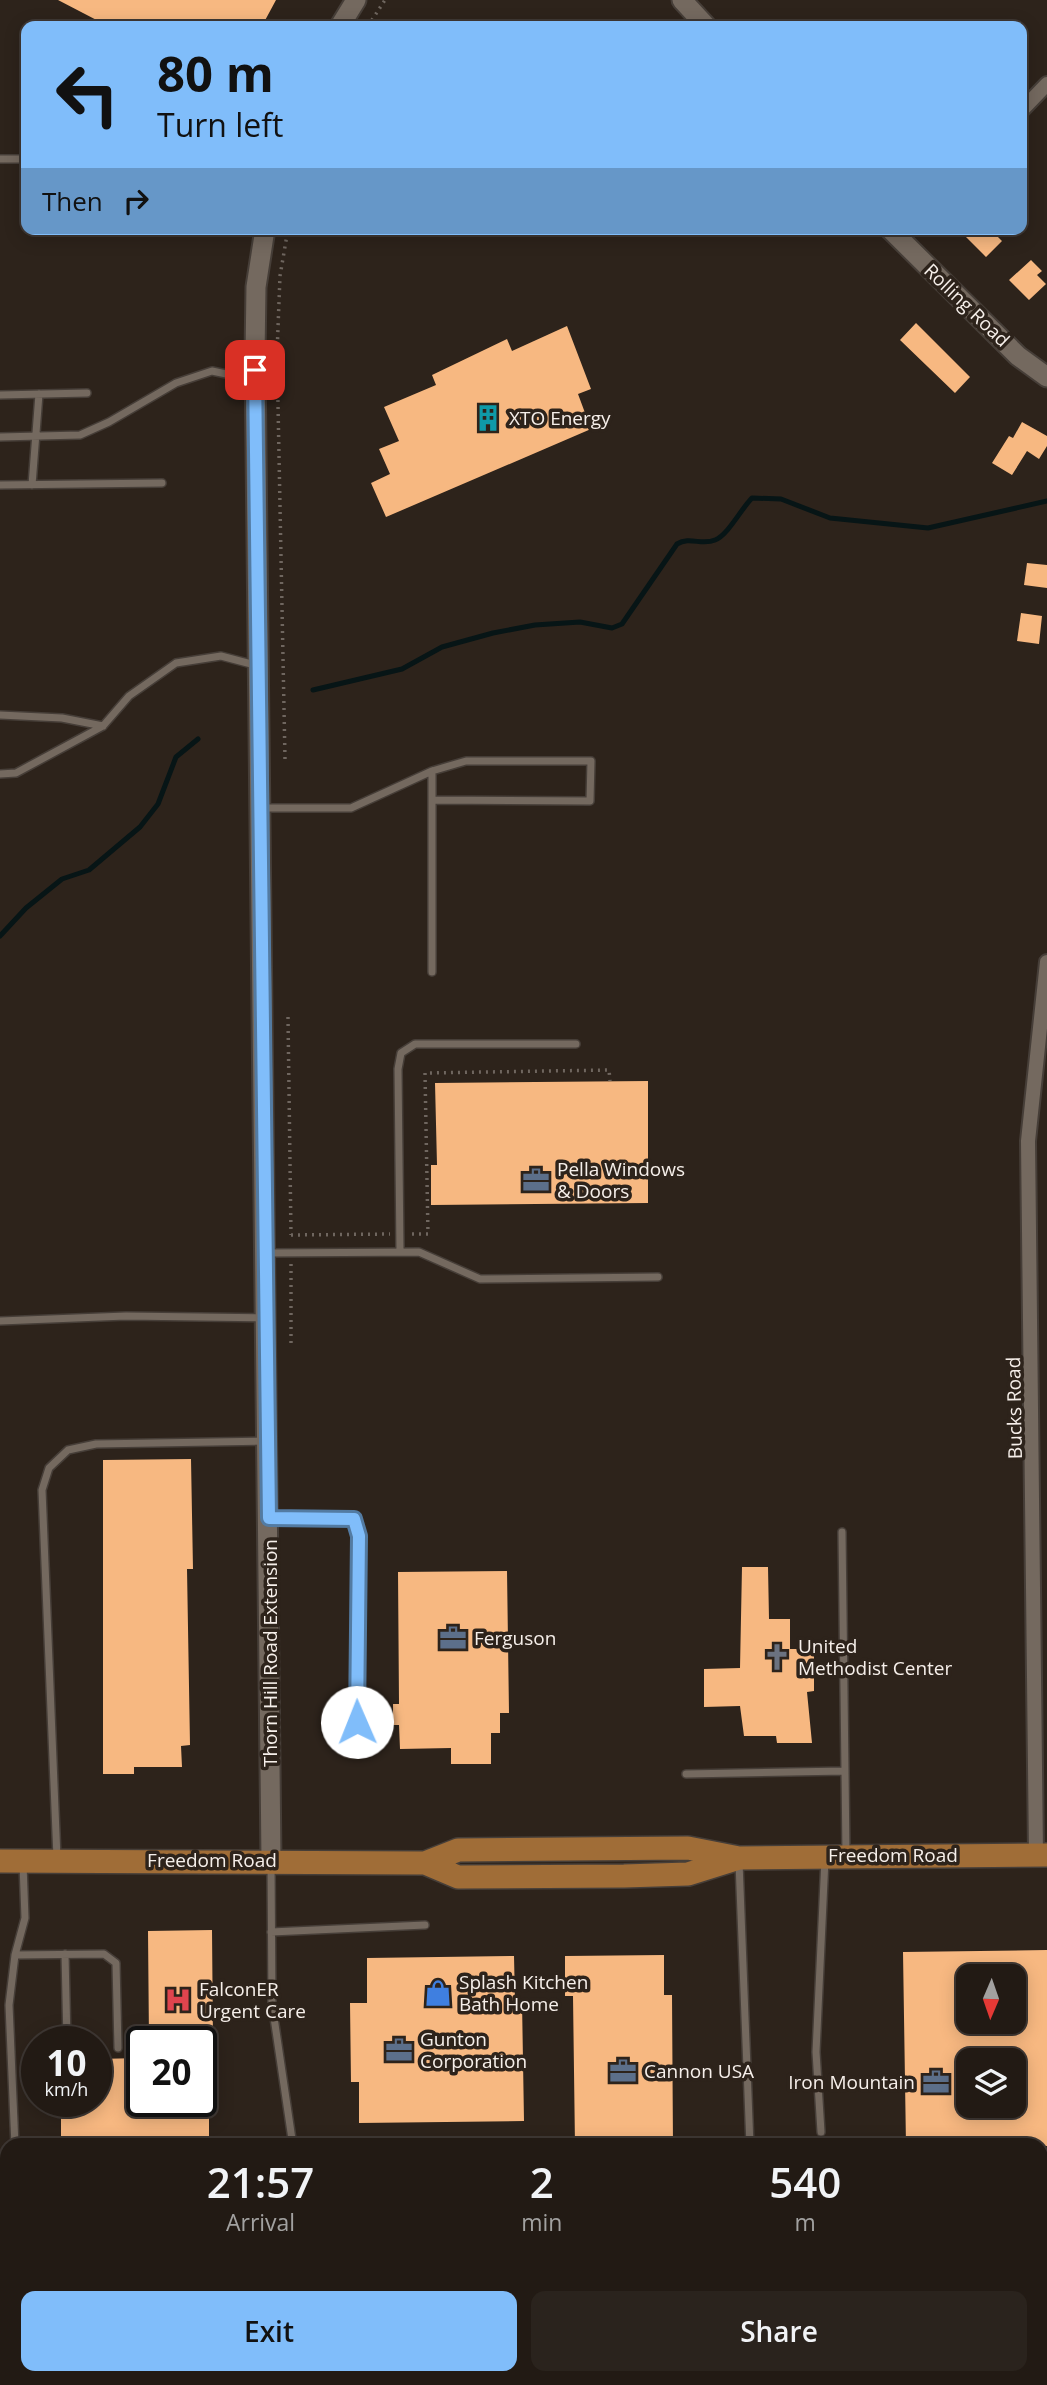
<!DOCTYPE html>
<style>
:root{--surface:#221a14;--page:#2a231d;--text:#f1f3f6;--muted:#a2a1a0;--line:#3f3834;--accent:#80bdfa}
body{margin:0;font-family:"Open Sans",sans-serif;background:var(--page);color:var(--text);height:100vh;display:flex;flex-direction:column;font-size:26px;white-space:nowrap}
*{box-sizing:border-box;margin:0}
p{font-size:23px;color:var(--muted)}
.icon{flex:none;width:38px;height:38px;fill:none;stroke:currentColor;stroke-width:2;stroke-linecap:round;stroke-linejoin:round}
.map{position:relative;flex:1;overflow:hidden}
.side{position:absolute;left:0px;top:2138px;width:1048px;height:247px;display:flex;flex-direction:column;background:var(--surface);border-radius:21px 21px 0 0;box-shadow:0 4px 18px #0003,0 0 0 2px var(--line)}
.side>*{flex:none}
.top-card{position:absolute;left:21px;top:21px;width:1006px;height:214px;border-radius:14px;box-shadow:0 4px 18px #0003,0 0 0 2px var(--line);background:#80bdfa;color:#111;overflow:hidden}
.needle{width:46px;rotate:182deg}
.fabs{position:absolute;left:956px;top:1964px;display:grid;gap:14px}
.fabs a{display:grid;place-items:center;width:70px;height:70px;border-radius:14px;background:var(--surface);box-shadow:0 4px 18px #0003,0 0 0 2px var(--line);font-size:35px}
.speed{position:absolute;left:21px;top:2026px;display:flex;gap:14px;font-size:35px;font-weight:700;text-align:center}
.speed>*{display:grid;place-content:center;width:91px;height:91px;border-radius:50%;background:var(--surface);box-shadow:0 4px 18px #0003,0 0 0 2px var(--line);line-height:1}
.speed small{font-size:18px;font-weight:400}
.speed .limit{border:4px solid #111;border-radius:10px;background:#fff;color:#111}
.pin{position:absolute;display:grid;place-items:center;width:60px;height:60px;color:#fff;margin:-30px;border-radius:14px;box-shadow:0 4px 10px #0006}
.me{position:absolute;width:77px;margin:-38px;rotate:359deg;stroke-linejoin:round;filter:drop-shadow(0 0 5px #0008)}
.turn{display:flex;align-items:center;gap:24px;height:147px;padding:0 21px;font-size:32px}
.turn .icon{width:91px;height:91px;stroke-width:2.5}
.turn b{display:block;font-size:49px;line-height:60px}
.then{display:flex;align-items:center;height:66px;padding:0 21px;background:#0003;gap:14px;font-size:26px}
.eta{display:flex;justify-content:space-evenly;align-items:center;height:119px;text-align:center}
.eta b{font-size:42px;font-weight:600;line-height:49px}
.cta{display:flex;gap:14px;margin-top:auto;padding:14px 21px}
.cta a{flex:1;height:80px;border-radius:14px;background:var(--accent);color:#111;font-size:28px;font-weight:600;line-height:80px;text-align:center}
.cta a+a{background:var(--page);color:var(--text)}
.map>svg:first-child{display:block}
</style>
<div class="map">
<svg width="1047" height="2385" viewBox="0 0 1047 2385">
<rect width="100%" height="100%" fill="#2d231b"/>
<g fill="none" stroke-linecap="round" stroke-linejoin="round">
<path stroke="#071516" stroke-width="5" d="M313,690L402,669L442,647L493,633L535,625L580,622L612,628L622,624L677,544C690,536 702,546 715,540C728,535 741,509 752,498L781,499L830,518L928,528L1047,501
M0,936L26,908L62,879L89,870L140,827L158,804L176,757L198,739"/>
</g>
<path fill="#f7b881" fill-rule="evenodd" d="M58,0H276L262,26H108Z
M974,229H990L1002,241L986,257L966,237Z
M1031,260L1042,271L1037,275L1046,284L1029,300L1009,280Z
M916,323L970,377L955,393L900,340Z
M567,326L591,389L578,394L591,429L386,517L371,483L390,474L379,449L399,441L384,407L436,385L432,375L507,339L512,351Z
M1022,422L1047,436V446L1039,459L1027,451L1012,475L992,463L1009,436L1013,438Z
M1027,563L1047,565V588L1024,585Z
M1021,613L1042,616L1039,644L1017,641Z
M648,1081V1203L431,1205V1165H437L435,1083Z
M191,1459L193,1569H187L190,1745L181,1746L182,1767H134V1774H103V1460Z
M742,1567H768L769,1619H790V1649H814V1691L807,1692L812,1743H777L776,1736H744L740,1706L704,1707V1669L740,1668Z
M507,1571L509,1713H500V1733H491V1764H451V1748L400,1749L399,1725H393V1704H399L398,1572Z
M212,1930L213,2042H149L148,1931Z
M1047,1950V2146H906L903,1952ZM968,1976H1013V2021H968ZM968,2060H1013V2105H968Z
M664,1955V1995H672L673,2146H575L573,1996H565V1956Z
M514,1956L515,2001H522L524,2121L359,2123V2082H351L350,2003H367V1958Z
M142,2058V2102H209V2146H61V2102H96V2059Z"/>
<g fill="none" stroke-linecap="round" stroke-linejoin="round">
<defs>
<path id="service" d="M0,159H26
M0,395L87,393
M0,437L80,435L109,422L176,383L212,371L255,380
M0,485L162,483
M32,485L39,394
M0,715L62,718L103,726
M432,771L466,761H591L590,801L432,800
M0,774L16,773L103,726L129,696L176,663L221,656L255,665
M261,808H351L432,771V972
M400,1251L398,1069L401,1053L415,1044H576
M267,1253L419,1252L480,1279L658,1277
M0,1321L126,1316L265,1318
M270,1518L354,1519L359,1536L357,1722
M845,1771L846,1854
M686,1774L845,1771L842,1532
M57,1858L42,1490L49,1468L68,1450L96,1444L264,1441
M739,1862L750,2146
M271,1864L272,2004L293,2146
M271,1932L425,1925
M65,1954L67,2042
M15,1955L104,1954L116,1963L118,2048
M821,2132L816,2052L825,1859
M15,2146L9,2005L15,1955L25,1918L23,1864"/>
<path id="minor" d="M1022,110L1047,84
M1036,1855L1028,1141L1047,962"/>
<path id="tertiary" d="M682,0L706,26
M340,26L356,0
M265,229L256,287L255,355L271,1860
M890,229L1018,356L1047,377"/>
<path id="primary" d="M0,1861L425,1863L458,1877L624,1876L688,1874L739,1858
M425,1863L458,1850L688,1848L739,1858L1047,1855"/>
</defs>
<use href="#service" stroke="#463e38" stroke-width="10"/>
<use href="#minor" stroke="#463e38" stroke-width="18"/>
<use href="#tertiary" stroke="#463e38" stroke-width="23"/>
<use href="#primary" stroke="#463e38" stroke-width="26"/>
<path stroke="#6f665f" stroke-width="3.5" stroke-dasharray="2 5" stroke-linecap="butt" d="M368,26L385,0
M285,759L277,354L280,276L288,229
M288,1017L291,1235
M412,1234H428L425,1073L609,1070L610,1081
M291,1235L390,1234
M291,1264V1346"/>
<use href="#service" stroke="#74695f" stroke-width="7"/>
<use href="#minor" stroke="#74695f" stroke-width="14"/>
<use href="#tertiary" stroke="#74695f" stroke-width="19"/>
<use href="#primary" stroke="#a06d37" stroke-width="23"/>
</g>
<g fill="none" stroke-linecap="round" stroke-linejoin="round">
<defs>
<path id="route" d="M255,370L269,1518L354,1519L359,1536L357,1722"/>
</defs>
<use href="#route" stroke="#537ba2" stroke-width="18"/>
<use href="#route" stroke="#80bdfa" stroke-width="12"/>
</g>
<defs>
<symbol id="building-bare" viewBox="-9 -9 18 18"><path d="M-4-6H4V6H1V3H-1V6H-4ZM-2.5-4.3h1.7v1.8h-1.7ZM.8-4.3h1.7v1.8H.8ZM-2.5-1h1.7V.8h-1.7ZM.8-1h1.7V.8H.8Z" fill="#0f9aa8" stroke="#2d231b" stroke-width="2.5" paint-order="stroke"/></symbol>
<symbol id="office-bare" viewBox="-9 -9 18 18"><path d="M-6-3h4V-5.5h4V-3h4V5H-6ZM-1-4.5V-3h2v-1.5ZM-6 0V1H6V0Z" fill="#5c6f8a" stroke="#2d231b" stroke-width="2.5" paint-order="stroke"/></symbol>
<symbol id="church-bare" viewBox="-9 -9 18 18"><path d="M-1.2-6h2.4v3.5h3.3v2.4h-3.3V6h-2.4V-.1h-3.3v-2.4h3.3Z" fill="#6b7280" stroke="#2d231b" stroke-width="2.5" paint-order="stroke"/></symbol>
<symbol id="shop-bare" viewBox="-9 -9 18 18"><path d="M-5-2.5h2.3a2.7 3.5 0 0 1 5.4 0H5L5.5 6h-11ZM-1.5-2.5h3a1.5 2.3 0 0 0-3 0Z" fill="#3f7fe0" stroke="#2d231b" stroke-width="2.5" paint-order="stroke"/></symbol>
<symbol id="hospital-bare" viewBox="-9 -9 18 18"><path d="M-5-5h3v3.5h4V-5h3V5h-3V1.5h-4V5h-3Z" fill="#e0444e" stroke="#2d231b" stroke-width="2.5" paint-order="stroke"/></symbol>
</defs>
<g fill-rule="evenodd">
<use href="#building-bare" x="469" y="399" width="38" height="38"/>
<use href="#office-bare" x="517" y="1161" width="38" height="38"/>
<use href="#office-bare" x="434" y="1619" width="38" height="38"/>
<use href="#church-bare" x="758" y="1638" width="38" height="38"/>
<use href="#shop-bare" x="419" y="1974" width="38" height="38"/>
<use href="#hospital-bare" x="159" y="1981" width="38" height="38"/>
<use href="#office-bare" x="380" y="2031" width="38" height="38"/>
<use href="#office-bare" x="604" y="2052" width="38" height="38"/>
<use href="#office-bare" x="917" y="2063" width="38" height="38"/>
</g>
<g text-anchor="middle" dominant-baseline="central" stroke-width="7" stroke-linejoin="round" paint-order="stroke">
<g font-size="19" fill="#f6efea" stroke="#2d231b">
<text transform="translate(967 305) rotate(44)">Rolling Road</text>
<text transform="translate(1014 1408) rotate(-91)">Bucks Road</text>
<text transform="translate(270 1653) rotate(-90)">Thorn Hill Road Extension</text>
<text x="893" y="1855">Freedom Road</text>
<text x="212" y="1860">Freedom Road</text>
</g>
<g font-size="19" fill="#f6efea" stroke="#2d231b" text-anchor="start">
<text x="509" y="418">XTO Energy</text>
<text x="557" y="1169">Pella Windows<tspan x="557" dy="22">&amp; Doors</tspan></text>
<text x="474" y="1638">Ferguson</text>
<text x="798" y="1646">United<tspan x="798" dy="22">Methodist Center</tspan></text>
<text x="459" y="1982">Splash Kitchen<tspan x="459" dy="22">Bath Home</tspan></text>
<text x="199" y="1989">FalconER<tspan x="199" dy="22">Urgent Care</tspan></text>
<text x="420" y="2039">Gunton<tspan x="420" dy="22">Corporation</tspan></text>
<text x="644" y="2071">Cannon USA</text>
<text x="915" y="2082" text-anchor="end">Iron Mountain</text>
</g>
</g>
</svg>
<div class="fabs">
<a><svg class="needle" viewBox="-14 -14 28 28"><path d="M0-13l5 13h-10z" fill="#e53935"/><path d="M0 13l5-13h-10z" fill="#a2a1a0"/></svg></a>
<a><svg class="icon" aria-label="layers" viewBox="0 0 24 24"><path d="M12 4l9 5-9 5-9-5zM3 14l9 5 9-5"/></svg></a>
</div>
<div class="speed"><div>10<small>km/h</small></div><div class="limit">20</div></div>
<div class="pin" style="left:255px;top:370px;background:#d93025"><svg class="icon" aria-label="arrive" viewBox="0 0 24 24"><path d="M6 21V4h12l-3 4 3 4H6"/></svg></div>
<svg class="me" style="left:357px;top:1722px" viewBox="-20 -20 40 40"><circle r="19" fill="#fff"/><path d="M0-13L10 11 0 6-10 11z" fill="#80bdfa"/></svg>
<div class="top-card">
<div class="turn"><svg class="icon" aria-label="left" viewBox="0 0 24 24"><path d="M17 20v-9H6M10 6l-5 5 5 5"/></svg><div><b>80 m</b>Turn left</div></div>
<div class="then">Then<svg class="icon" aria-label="right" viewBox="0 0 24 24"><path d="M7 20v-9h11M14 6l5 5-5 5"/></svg></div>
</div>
<section class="side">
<div class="eta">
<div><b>21:57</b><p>Arrival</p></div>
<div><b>2</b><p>min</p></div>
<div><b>540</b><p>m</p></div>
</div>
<div class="cta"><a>Exit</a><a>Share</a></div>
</section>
</div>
